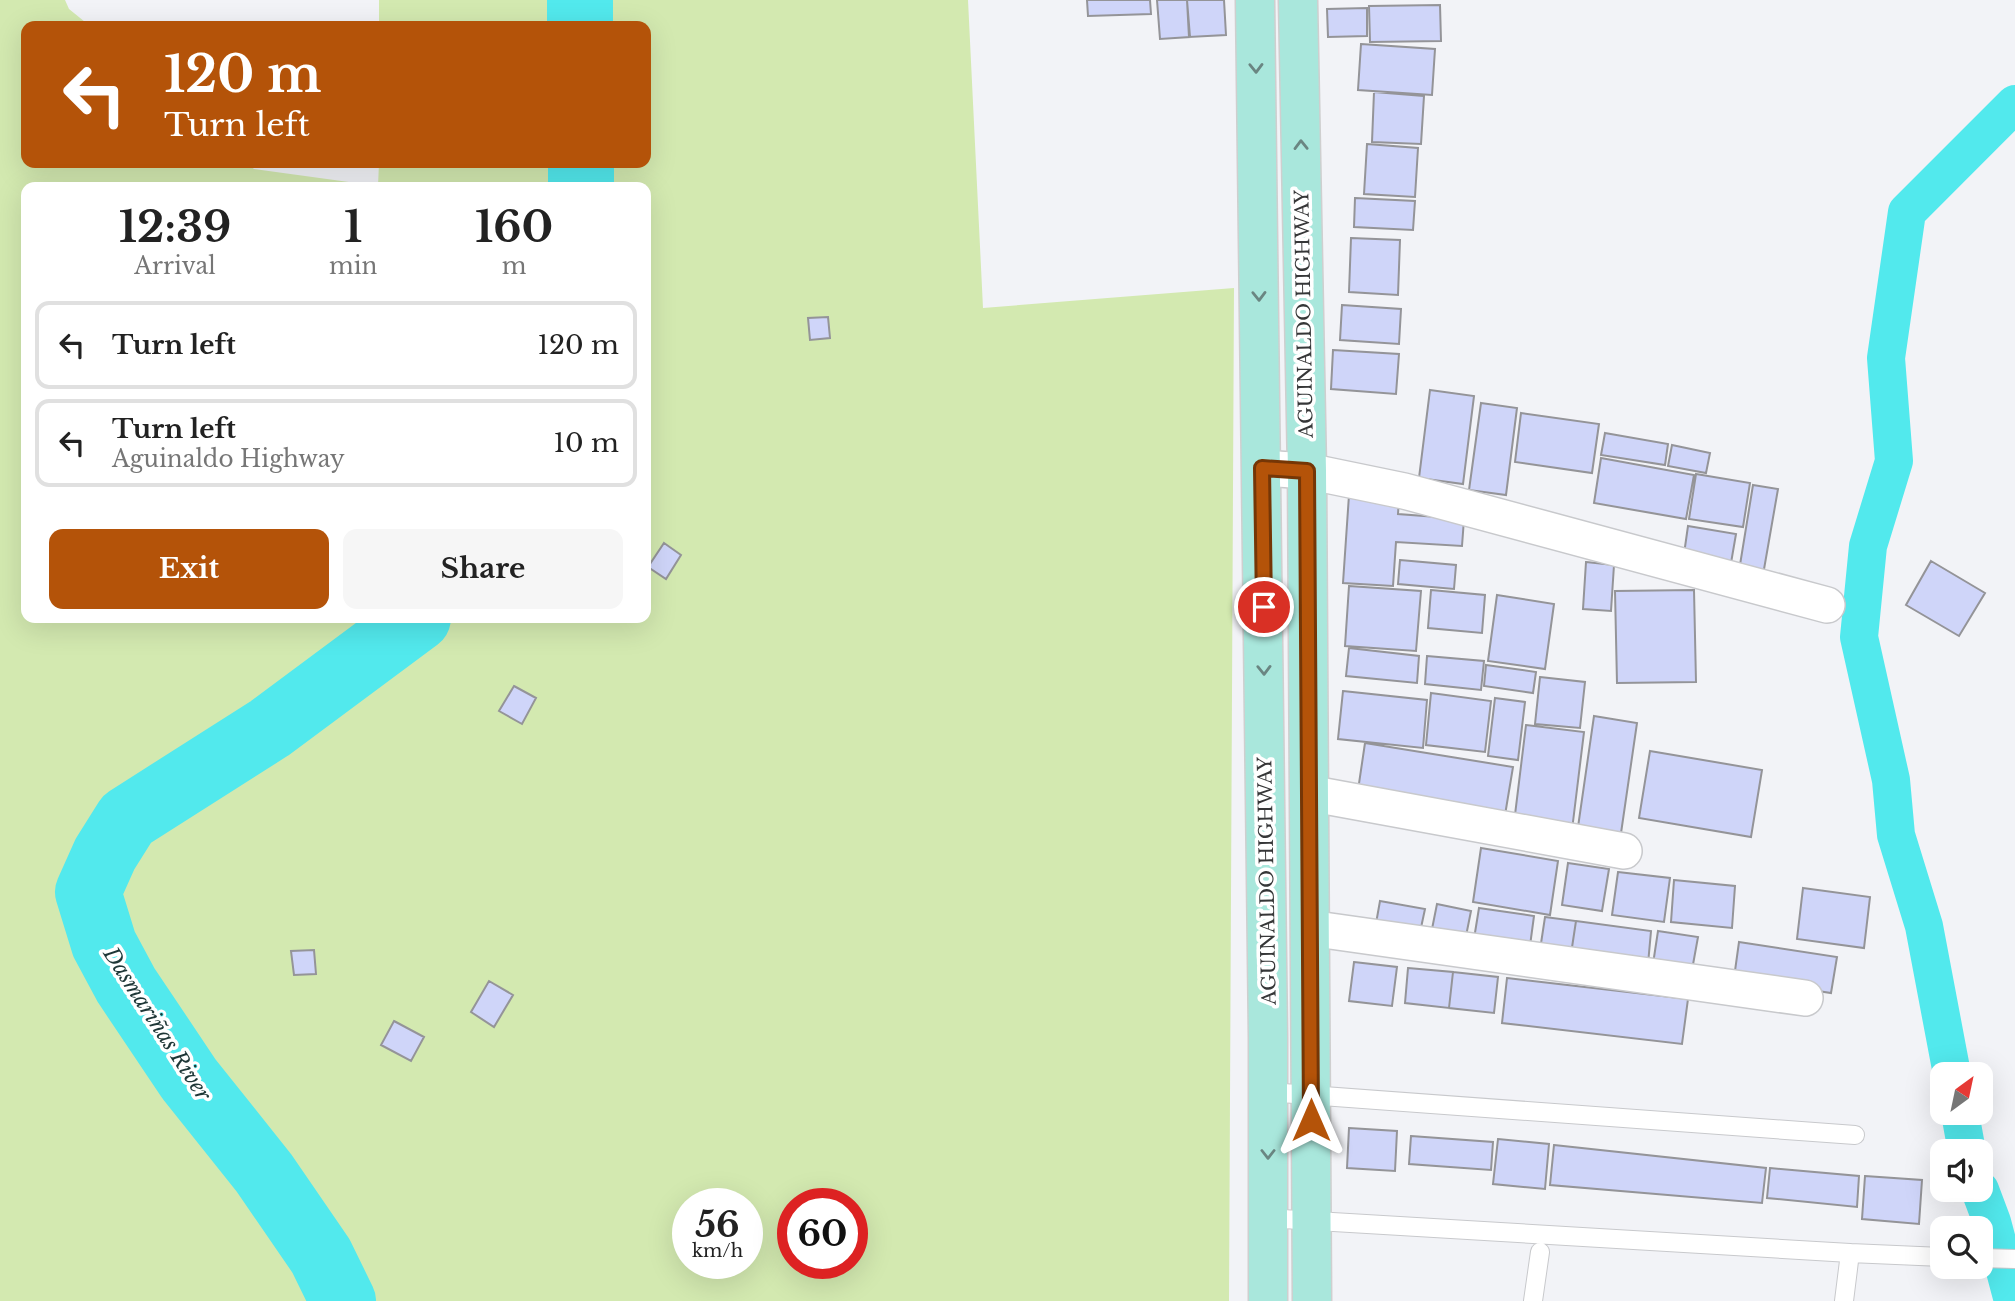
<!DOCTYPE html>
<meta charset="utf-8">
<style>
:root{--surface:#fff;--page:#f6f6f6;--text:#222;--muted:#767676;--line:#e0e0e0;--accent:#b45309}
body{margin:0;font-family:"Libre Baskerville",serif;background:var(--page);color:var(--text);height:100vh;display:flex;flex-direction:column;font-size:26px;white-space:nowrap}
*{box-sizing:border-box;margin:0}
p{font-size:23px;color:var(--muted)}
.icon{flex:none;width:38px;height:38px;fill:none;stroke:currentColor;stroke-width:2;stroke-linecap:round;stroke-linejoin:round}
.map{position:relative;flex:1;overflow:hidden}
.panel{position:absolute;left:21px;top:182px;width:630px;height:441px;display:flex;flex-direction:column;background:var(--surface);border-radius:14px;box-shadow:0 7px 28px #0002}
.panel>*{flex:none}
.top-card{position:absolute;left:21px;top:21px;width:630px;height:147px;border-radius:14px;box-shadow:0 7px 28px #0002;background:#b45309;color:#fff;overflow:hidden}
.needle{width:46px;rotate:33deg}
.fabs{position:absolute;left:1930px;top:1062px;display:grid;gap:14px}
.fabs a{display:grid;place-items:center;width:63px;height:63px;border-radius:14px;background:var(--surface);box-shadow:0 7px 28px #0002;font-size:35px}
.speed{position:absolute;left:672px;top:1188px;display:flex;gap:14px;font-size:35px;font-weight:700;text-align:center}
.speed>*{display:grid;place-content:center;width:91px;height:91px;border-radius:50%;background:var(--surface);box-shadow:0 7px 28px #0002;line-height:1}
.speed small{font-size:18px;font-weight:400}
.speed .limit{border:10px solid #d22;background:#fff;color:#111}
.pin{position:absolute;display:grid;place-items:center;width:60px;height:60px;color:#fff;margin:-30px;border:4px solid #fff;border-radius:50%;box-shadow:0 2px 7px #0007}
.me{position:absolute;width:77px;margin:-38px;rotate:0deg;stroke-linejoin:round;filter:drop-shadow(0 0 5px #0008)}
.turn{display:flex;align-items:center;gap:24px;height:147px;padding:0 28px;font-size:32px}
.turn .icon{width:91px;height:91px;stroke-width:2.5}
.turn b{display:block;font-size:49px;line-height:60px}
.eta{display:flex;justify-content:space-evenly;align-items:center;height:119px;text-align:center}
.eta b{font-size:42px;font-weight:700;line-height:49px}
.action{display:flex;gap:14px;margin-top:auto;padding:14px 28px}
.action a{flex:1;height:80px;border-radius:14px;background:var(--accent);color:#fff;font-size:28px;font-weight:700;line-height:80px;text-align:center}
.action a+a{background:var(--page);color:var(--text)}
ul{padding:0;list-style:none}
li{display:flex;align-items:center;gap:21px;height:88px;margin:0 14px 10px;padding:0 14px;border:4px solid var(--line);border-radius:14px}
li div{flex:1}
li b{display:block;font-size:26px}
li em{font-style:normal}
.map>svg:first-child{display:block}
</style>
<div class="map">
<svg width="2015" height="1301" viewBox="0 0 2015 1301">
<rect width="100%" height="100%" fill="#f2f3f7"/>
<path fill="#d3e9b0" fill-rule="evenodd" d="M0,0H65L69,9L90,26H26V163H247L254,169L378,186L379,163H646V26H379V0H968L983,308L1234,288L1229,1301H0ZM26,187H646V618H26ZM688,1204H747V1264H688ZM793,1204H852V1264H793Z"/>
<g fill="none" stroke-linecap="round" stroke-linejoin="round">
<path stroke="#52e9ed" stroke-width="38" d="M1952,1074L1924,926L1896,835L1891,780L1859,637L1868,546L1894,461L1886,358L1907,212L2015,104
M1960,1113L1967,1152
M1980,1190L1992,1222L2013,1301"/>
<path stroke="#52e9ed" stroke-width="66" d="M580,0V26
M581,163V187
M343,1301L321,1256L264,1173L189,1079L126,985L104,944L88,892L105,854L127,819L270,728L418,618"/>
</g>
<path fill="#cfd5f9" stroke="#949498" stroke-width="2" d="M1087,0H1150L1151,14L1088,16Z
M1157,0H1187L1190,37L1160,39Z
M1187,0H1224L1226,35L1189,37Z
M1440,5L1441,41L1370,42L1369,6Z
M1367,8V36L1328,37L1327,9Z
M1361,44L1435,49L1432,95L1358,90Z
M1374,92L1424,96L1421,144L1372,142Z
M1367,144L1418,148L1415,197L1364,194Z
M1355,198L1415,201L1413,230L1354,227Z
M1351,238L1400,240L1398,295L1349,292Z
M1342,305L1401,309L1399,344L1340,340Z
M828,317L830,338L810,340L808,318Z
M1333,350L1399,354L1396,394L1331,389Z
M1430,390L1474,396L1463,484L1419,478Z
M1481,403L1517,408L1506,495L1469,490Z
M1521,413L1599,424L1592,473L1515,462Z
M1605,433L1668,444L1665,465L1601,455Z
M1672,445L1710,453L1706,473L1668,466Z
M1601,458L1694,475L1686,519L1594,503Z
M1696,474L1750,483L1743,527L1689,519Z
M1753,485L1778,489L1763,575L1739,571Z
M1349,495L1399,499L1398,514L1464,519L1462,546L1396,542L1393,586L1343,583Z
M1688,526L1736,534L1731,563L1684,554Z
M664,543L681,555L666,579L648,567Z
M1400,560L1456,565L1454,589L1398,584Z
M1931,561L1985,593L1959,636L1906,605Z
M1586,562L1614,565L1611,611L1583,609Z
M1349,586L1421,591L1416,651L1345,646Z
M1431,590L1485,595L1482,633L1428,628Z
M1694,590L1696,682L1617,683L1615,591Z
M1497,595L1554,604L1545,669L1488,661Z
M1349,648L1419,656L1417,683L1346,676Z
M1427,656L1484,661L1481,690L1425,684Z
M1486,665L1536,672L1533,693L1484,686Z
M1540,677L1585,682L1580,728L1535,724Z
M514,686L536,698L522,724L499,711Z
M1343,691L1427,700L1423,748L1338,739Z
M1431,693L1491,701L1485,752L1426,745Z
M1495,698L1525,702L1518,760L1488,756Z
M1594,716L1637,723L1620,840L1577,834Z
M1526,725L1584,732L1572,830L1514,823Z
M1365,743L1513,767L1504,821L1357,797Z
M1650,751L1762,770L1751,837L1639,818Z
M1481,848L1558,861L1550,915L1473,902Z
M1568,863L1609,869L1602,911L1562,905Z
M1618,872L1670,878L1664,922L1612,915Z
M1674,880L1735,886L1732,928L1671,922Z
M1803,888L1870,897L1864,948L1797,939Z
M1380,901L1425,909L1419,937L1375,929Z
M1437,904L1471,911L1464,946L1430,939Z
M1479,908L1534,916L1529,953L1473,945Z
M1545,917L1576,921L1571,954L1540,950Z
M1576,921L1651,931L1648,964L1571,954Z
M1658,931L1698,937L1692,970L1653,964Z
M1739,942L1837,957L1831,993L1734,978Z
M314,950L316,974L294,975L291,951Z
M1354,962L1397,967L1392,1006L1349,1001Z
M1408,968L1453,972L1449,1008L1405,1003Z
M1453,972L1498,977L1494,1013L1449,1008Z
M1507,978L1688,999L1682,1044L1502,1023Z
M489,981L513,995L494,1027L471,1012Z
M394,1021L424,1037L411,1061L381,1045Z
M1349,1128L1397,1131L1395,1171L1347,1168Z
M1411,1136L1493,1142L1491,1170L1409,1164Z
M1498,1139L1549,1144L1545,1189L1493,1184Z
M1554,1145L1766,1168L1762,1203L1550,1185Z
M1770,1168L1859,1176L1857,1207L1767,1198Z
M1865,1176L1922,1180L1919,1224L1862,1219Z"/>
<g fill="none" stroke-linecap="round" stroke-linejoin="round">
<defs>
<path id="service" d="M1268,1092L1855,1135
M1267,1218L1850,1253L1942,1257
M1981,1258L2015,1259
M1533,1301L1540,1252
M1844,1301L1850,1253"/>
<path id="minor" d="M1262,468L1307,471L1404,491L1827,605
M1308,793L1624,851
M1309,928L1805,998"/>
<path id="primary" d="M1255,0L1268,1037V1301
M1298,0L1307,471L1312,1301"/>
</defs>
<use href="#service" stroke="#c8c9cc" stroke-width="20"/>
<use href="#minor" stroke="#c8c9cc" stroke-width="38"/>
<use href="#primary" stroke="#cfcfcf" stroke-width="41"/>
<use href="#service" stroke="#fff" stroke-width="18"/>
<use href="#minor" stroke="#fff" stroke-width="35"/>
<use href="#primary" stroke="#a9e7dc" stroke-width="38"/>
</g>
<defs><path id="oneway-chevron" d="M-2-3.5L2.5 0L-2 3.5" fill="none" stroke-width="1.6" stroke-linecap="round" stroke-linejoin="round" transform="scale(1.75)"/></defs>
<g stroke="#6a8682">
<use href="#oneway-chevron" transform="translate(1256 68) rotate(89)"/>
<use href="#oneway-chevron" transform="translate(1301 145) rotate(-91)"/>
<use href="#oneway-chevron" transform="translate(1259 296) rotate(89)"/>
<use href="#oneway-chevron" transform="translate(1264 670) rotate(89)"/>
<use href="#oneway-chevron" transform="translate(1268 1154) rotate(90)"/>
</g>
<g fill="none" stroke-linecap="round" stroke-linejoin="round">
<defs>
<path id="route" d="M1264,607L1262,468L1307,471L1311,1120"/>
</defs>
<use href="#route" stroke="#753606" stroke-width="18"/>
<use href="#route" stroke="#b45309" stroke-width="12"/>
</g>
<g text-anchor="middle" dominant-baseline="central" stroke-width="7" stroke-linejoin="round" paint-order="stroke">
<g font-size="19" fill="#363738" stroke="#fff">
<text transform="translate(1304 314) rotate(-91)">AGUINALDO HIGHWAY</text>
<text transform="translate(1267 881) rotate(-91)">AGUINALDO HIGHWAY</text>
</g>
<g font-size="21" font-style="italic" fill="#1e3737" stroke="#fff">
<text transform="translate(157 1024) rotate(57)">Dasmariñas River</text>
</g>
</g>
</svg>
<div class="fabs">
<a><svg class="needle" viewBox="-14 -14 28 28"><path d="M0-13l5 13h-10z" fill="#e53935"/><path d="M0 13l5-13h-10z" fill="#767676"/></svg></a>
<a><svg class="icon" aria-label="sound" viewBox="0 0 24 24"><path d="M4 9h4l5-4v14l-5-4H4zM17 9q2 3 0 6"/></svg></a>
<a><svg class="icon" aria-label="search" viewBox="0 0 24 24"><circle cx="10" cy="10" r="6"/><path d="M15 15l6 6"/></svg></a>
</div>
<div class="speed"><div>56<small>km/h</small></div><div class="limit">60</div></div>
<div class="pin" style="left:1264px;top:607px;background:#d93025"><svg class="icon" aria-label="arrive" viewBox="0 0 24 24"><path d="M6 21V4h12l-3 4 3 4H6"/></svg></div>
<svg class="me" style="left:1311px;top:1120px" viewBox="-20 -20 40 40"><path d="M0-17L14 15 0 8-14 15z" fill="#b45309" stroke="#fff" stroke-width="4"/></svg>
<div class="top-card">
<div class="turn"><svg class="icon" aria-label="left" viewBox="0 0 24 24"><path d="M17 20v-9H6M10 6l-5 5 5 5"/></svg><div><b>120 m</b>Turn left</div></div>
</div>
<section class="panel">
<div class="eta">
<div><b>12:39</b><p>Arrival</p></div>
<div><b>1</b><p>min</p></div>
<div><b>160</b><p>m</p></div>
</div>
<ul>
<li><svg class="icon" aria-label="left" viewBox="0 0 24 24"><path d="M17 20v-9H6M10 6l-5 5 5 5"/></svg><div><b>Turn left</b></div><em>120 m</em></li>
<li><svg class="icon" aria-label="left" viewBox="0 0 24 24"><path d="M17 20v-9H6M10 6l-5 5 5 5"/></svg><div><b>Turn left</b><p>Aguinaldo Highway</p></div><em>10 m</em></li>
</ul>
<div class="action"><a>Exit</a><a>Share</a></div>
</section>
</div>
